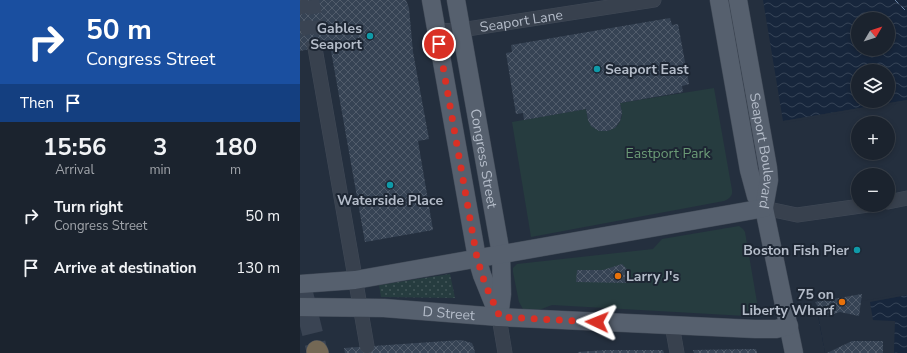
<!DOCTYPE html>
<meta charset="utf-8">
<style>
:root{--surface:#1b232e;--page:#282f3a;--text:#f1f3f6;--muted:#a0a4aa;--line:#39404a}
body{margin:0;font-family:"Nunito Sans",sans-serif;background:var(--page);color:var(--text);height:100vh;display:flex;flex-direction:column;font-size:15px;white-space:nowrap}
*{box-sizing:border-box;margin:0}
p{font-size:13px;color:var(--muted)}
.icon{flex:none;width:22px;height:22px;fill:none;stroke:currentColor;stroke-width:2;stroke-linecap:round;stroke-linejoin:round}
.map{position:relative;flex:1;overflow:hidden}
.drawer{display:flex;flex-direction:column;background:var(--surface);width:300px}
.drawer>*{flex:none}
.hud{background:#1a4fa0;color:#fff;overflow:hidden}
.needle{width:26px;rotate:51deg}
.buttons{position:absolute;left:551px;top:12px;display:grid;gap:8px}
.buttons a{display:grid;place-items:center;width:44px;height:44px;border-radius:50%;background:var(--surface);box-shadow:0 2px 6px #0003,0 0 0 1px var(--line);font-size:20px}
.pin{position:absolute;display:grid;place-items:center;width:34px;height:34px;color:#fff;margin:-17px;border:2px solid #fff;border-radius:50%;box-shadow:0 1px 4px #0007}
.me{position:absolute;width:44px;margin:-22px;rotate:272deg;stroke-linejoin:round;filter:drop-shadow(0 0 3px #0008)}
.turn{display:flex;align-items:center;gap:14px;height:84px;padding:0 20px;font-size:18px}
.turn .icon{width:52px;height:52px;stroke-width:2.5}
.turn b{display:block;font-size:28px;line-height:34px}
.then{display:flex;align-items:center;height:38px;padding:0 20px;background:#0003;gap:8px;font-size:15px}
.eta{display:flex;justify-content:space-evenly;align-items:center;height:68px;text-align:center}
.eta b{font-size:24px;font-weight:700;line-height:28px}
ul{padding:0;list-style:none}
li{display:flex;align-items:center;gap:12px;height:52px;padding:0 20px}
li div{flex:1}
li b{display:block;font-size:15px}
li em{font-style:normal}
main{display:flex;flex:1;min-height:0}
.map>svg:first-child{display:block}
</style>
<main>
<section class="drawer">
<div class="hud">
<div class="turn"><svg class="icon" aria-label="right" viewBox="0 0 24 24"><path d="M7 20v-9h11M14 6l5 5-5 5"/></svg><div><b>50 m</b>Congress Street</div></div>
<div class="then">Then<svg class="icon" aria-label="arrive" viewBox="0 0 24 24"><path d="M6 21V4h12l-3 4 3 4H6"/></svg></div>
</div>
<div class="eta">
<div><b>15:56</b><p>Arrival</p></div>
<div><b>3</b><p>min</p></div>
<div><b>180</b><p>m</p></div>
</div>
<ul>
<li><svg class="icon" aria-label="right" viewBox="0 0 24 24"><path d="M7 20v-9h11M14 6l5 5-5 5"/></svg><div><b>Turn right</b><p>Congress Street</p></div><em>50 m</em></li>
<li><svg class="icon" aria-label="arrive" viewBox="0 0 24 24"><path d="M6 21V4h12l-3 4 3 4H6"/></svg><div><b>Arrive at destination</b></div><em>130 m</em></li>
</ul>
</section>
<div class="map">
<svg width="607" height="353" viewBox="0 0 607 353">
<defs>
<pattern id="grass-dots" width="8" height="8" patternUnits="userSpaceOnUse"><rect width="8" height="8" fill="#263c3f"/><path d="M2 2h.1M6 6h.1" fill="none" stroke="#435659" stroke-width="1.8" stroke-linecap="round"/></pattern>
<pattern id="water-waves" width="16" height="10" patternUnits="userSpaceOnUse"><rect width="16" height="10" fill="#17263c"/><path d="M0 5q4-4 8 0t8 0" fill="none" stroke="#364457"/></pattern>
<pattern id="building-cross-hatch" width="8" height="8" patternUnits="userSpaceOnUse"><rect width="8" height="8" fill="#364354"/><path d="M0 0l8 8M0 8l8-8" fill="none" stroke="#515c6b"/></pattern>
</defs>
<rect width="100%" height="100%" fill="#242f3e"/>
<path fill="url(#grass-dots)" d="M150,274L155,298L81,297L79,285Z"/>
<path fill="#263c3f" d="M414,88L432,190C433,196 429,199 424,201L231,237L212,122L286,109C287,113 287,118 289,122C295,135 317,134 321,119C323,114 321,108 320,103Z
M439,226L443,229L445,232L458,308L457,313L446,316L252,305L239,310L223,309L219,302L213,272V268L217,264L353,249L362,239Z"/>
<path fill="url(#water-waves)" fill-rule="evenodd" d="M463,0H607V100L483,121ZM558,19H588V49H558ZM558,71H588V101H558Z
M607,295V353H525L517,311Z"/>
<path fill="#242f3e" d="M607,100V102L484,123L483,121Z
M607,293V295L570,302L573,320L595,321L594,353H525L517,309Z"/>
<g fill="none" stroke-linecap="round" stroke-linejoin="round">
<path stroke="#6d86a8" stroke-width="1" stroke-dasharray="5 4" stroke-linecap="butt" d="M595,0L607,12"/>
</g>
<path fill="url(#building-cross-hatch)" d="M0,0H106L109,8L113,52L129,139L118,141L133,230L65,242L30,45L0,51Z
M370,18L372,25L378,24L389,84L382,86L383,92L320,103L322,113L320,121L315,128L307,131H299L291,126L288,120L286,109L224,120L223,113L216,114L206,53L212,52L211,45Z
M322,264L329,271L328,283L276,282L277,270H303Z
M562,294L559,316L540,312L524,317L515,302Z
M161,340L172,343L174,348L175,353H45L44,348Z
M552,341H583V353H527Z
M456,349L457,353H394L393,350Z
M306,350H363L364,353H278V352Z"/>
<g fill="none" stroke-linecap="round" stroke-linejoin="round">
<path stroke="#3a4453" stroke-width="14" stroke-dasharray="14 7" stroke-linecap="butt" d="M1,0L5,23L15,48
M12,0L16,21L15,44"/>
<path stroke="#3a4453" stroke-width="21" stroke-dasharray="21 10" stroke-linecap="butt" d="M0,283L17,351"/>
<defs>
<g id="minor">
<path id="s1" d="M136,31L161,30L354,0"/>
<path d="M15,48L67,346"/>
<path d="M588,202L607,198"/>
<path d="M464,208L497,215L568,205"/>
<path d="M199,317L205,353"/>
<path d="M372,325L377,353"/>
</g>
<g id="major">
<path d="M131,0L177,258L182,275L199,317"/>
<path id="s2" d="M156,0L201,254L202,294L199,317"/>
<path d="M419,0L449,170L456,196L464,208L494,353"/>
<path id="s3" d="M438,0L468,168L469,180L464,208"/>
<path d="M0,284L55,280L464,208"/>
<path id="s4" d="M0,307L84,308L199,317L455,329H476L489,326"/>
</g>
<path id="highway" d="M17,351L18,353"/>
</defs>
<use href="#minor" stroke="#414a57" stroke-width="15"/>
<use href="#major" stroke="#414a57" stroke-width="19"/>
<use href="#highway" stroke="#434c59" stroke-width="22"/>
<use href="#minor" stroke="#38414e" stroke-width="14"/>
<use href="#major" stroke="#56606e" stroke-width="18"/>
<use href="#highway" stroke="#746855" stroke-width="21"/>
</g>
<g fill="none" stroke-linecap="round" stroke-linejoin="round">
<path stroke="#d93025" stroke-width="7" stroke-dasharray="0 12.6" d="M139,44L177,258L185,284L200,317L297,322"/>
</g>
<g fill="#0f9aa8" stroke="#1d2633" stroke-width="1.5">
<circle cx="70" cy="36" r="4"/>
<circle cx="297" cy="69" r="4"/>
<circle cx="90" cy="185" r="4"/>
<circle cx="557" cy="250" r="4"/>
</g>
<g fill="#e8710a" stroke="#1d2633" stroke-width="1.5">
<circle cx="318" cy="276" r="4"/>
<circle cx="542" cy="302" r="4"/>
</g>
<g text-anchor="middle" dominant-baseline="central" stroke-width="4" stroke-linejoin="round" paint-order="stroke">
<g font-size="14" fill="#b4bcc9" stroke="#1d2633">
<text stroke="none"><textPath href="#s1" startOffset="86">Seaport Lane</textPath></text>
<text stroke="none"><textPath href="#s3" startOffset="153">Seaport Boulevard</textPath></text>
<text stroke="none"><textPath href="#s2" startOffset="161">Congress Street</textPath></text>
<text stroke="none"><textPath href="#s4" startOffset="149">D Street</textPath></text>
</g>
<g font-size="14" font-weight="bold" fill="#b4bcc9" stroke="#1d2633" text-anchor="end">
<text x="62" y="28">Gables<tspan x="62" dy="16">Seaport</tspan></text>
<text x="305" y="69" text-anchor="start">Seaport East</text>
<text x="90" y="200" text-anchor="middle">Waterside Place</text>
<text x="549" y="250">Boston Fish Pier</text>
<text x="326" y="276" text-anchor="start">Larry J's</text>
<text x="534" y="294">75 on<tspan x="534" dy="16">Liberty Wharf</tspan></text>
</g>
<g font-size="14" fill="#6b9a76" stroke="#1d2633">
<text x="368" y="153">Eastport Park</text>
</g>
</g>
</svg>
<div class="buttons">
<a><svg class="needle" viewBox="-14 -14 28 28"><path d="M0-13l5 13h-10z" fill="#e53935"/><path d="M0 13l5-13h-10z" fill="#a0a4aa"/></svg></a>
<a><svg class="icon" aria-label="layers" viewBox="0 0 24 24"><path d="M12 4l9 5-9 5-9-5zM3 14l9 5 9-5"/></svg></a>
<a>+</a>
<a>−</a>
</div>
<div class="pin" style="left:139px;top:44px;background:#d93025"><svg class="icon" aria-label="arrive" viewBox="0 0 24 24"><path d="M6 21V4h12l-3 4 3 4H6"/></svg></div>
<svg class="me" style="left:297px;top:322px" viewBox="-20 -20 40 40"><path d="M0-17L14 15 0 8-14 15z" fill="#d93025" stroke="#fff" stroke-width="4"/></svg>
</div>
</main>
